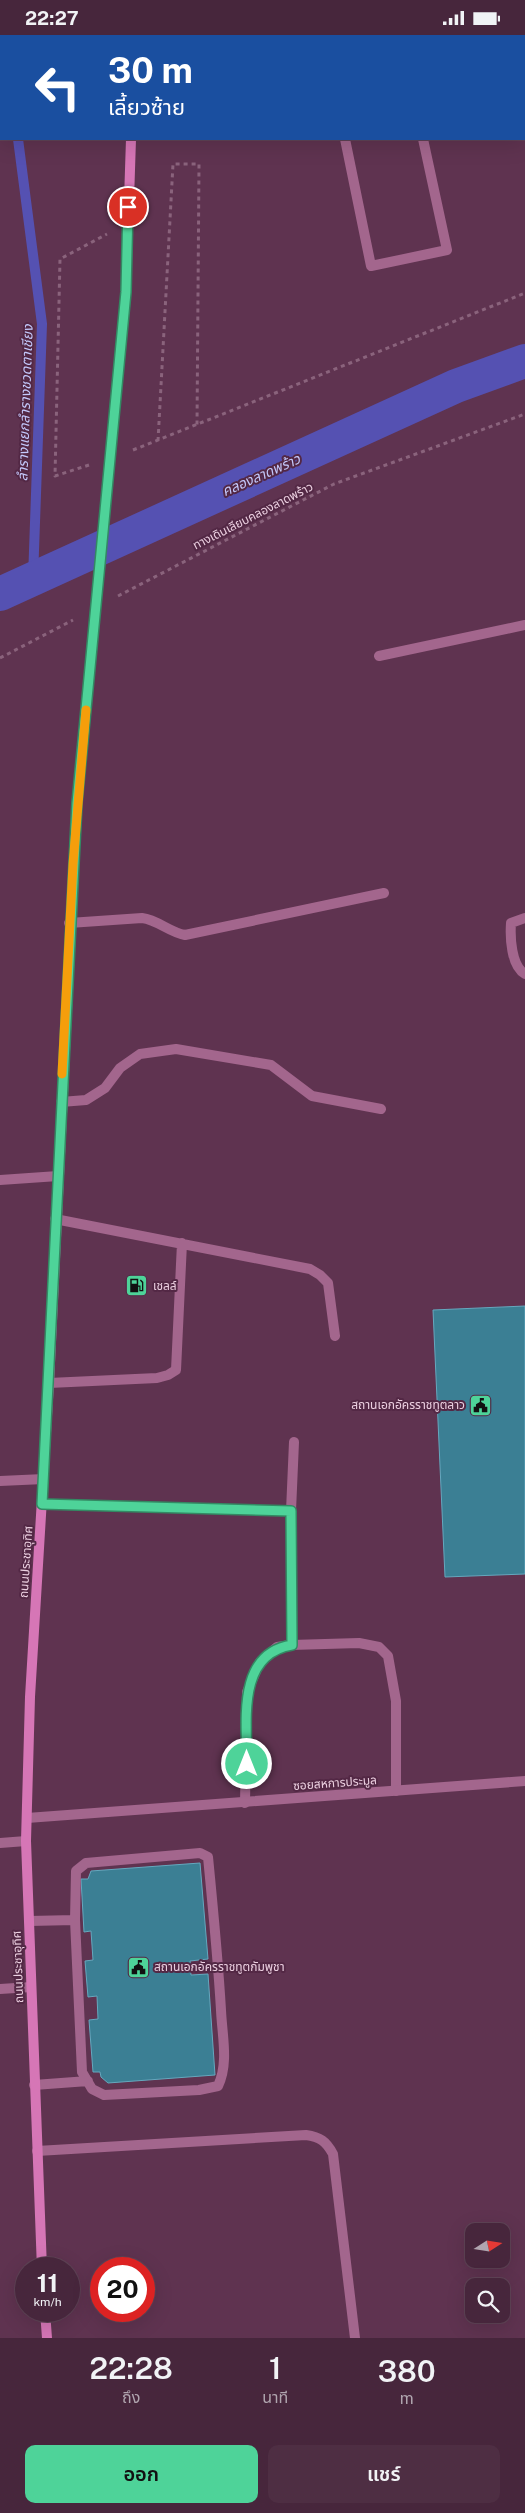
<!DOCTYPE html>
<html lang="th">
<meta charset="utf-8">
<style>
:root{--surface:#47263c;--page:#4e2e43;--text:#f1f3f6;--muted:#b0a5af;--line:#5f4356;--accent:#4ed399}
body{margin:0;font-family:"Public Sans","Noto Sans Thai",sans-serif;background:var(--page);color:var(--text);height:100vh;display:flex;flex-direction:column;font-size:19px;white-space:nowrap}
*{box-sizing:border-box;margin:0}
p{font-size:16px;color:var(--muted)}
.icon{flex:none;width:28px;height:28px;fill:none;stroke:currentColor;stroke-width:2;stroke-linecap:round;stroke-linejoin:round}
.map{position:relative;height:2303px;overflow:hidden}
.drawer{display:flex;flex-direction:column;background:var(--surface);flex:1}
.drawer>*{flex:none}
.guide{position:absolute;left:0px;top:0px;width:525px;height:105px;box-shadow:0 5px 20px #0002,0 0 0 1px var(--line);background:#1a4fa0;color:#fff;overflow:hidden}
.needle{width:32px;rotate:78deg}
.buttons{position:absolute;left:465px;top:2188px;display:grid;gap:10px}
.buttons a{display:grid;place-items:center;width:45px;height:45px;border-radius:10px;background:var(--surface);box-shadow:0 5px 20px #0002,0 0 0 1px var(--line);font-size:25px}
.speed{position:absolute;left:15px;top:2222px;display:flex;gap:10px;font-size:25px;font-weight:700;text-align:center}
.speed>*{display:grid;place-content:center;width:65px;height:65px;border-radius:50%;background:var(--surface);box-shadow:0 5px 20px #0002,0 0 0 1px var(--line);line-height:1}
.speed small{font-size:12px;font-weight:400}
.speed .limit{border:8px solid #d22;background:#fff;color:#111}
.pin{position:absolute;display:grid;place-items:center;width:42px;height:42px;color:#fff;margin:-21px;border:2px solid #fff;border-radius:50%;box-shadow:0 1px 5px #0007}
.me{position:absolute;width:55px;margin:-28px;rotate:0deg;stroke-linejoin:round;filter:drop-shadow(0 0 4px #0008)}
.turn{display:flex;align-items:center;gap:18px;height:105px;padding:0 25px;font-size:22px}
.turn .icon{width:65px;height:65px;stroke-width:2.5}
.turn b{display:block;font-size:35px;line-height:42px}
.eta{display:flex;justify-content:space-evenly;align-items:center;height:85px;text-align:center}
.eta b{font-size:30px;font-weight:600;line-height:35px}
.action{display:flex;gap:10px;margin-top:auto;padding:10px 25px}
.action a{flex:1;height:58px;border-radius:10px;background:var(--accent);color:#111;font-size:20px;font-weight:600;line-height:58px;text-align:center}
.action a+a{background:var(--page);color:var(--text)}
.status{display:flex;justify-content:space-between;align-items:center;height:35px;padding:0 25px;background:var(--surface);direction:ltr}
.status svg{height:14px;fill:currentColor}
.map>svg:first-child{display:block}
</style>
<div class="status"><b>22:27</b><svg viewBox="0 0 49 12"><path d="M0 12V9h3v3zM5 12V6h3v6zM10 12V3h3v9zM15 12V0h3v12zM26 1h20v11H26zM47 4h2v5h-2z"/></svg></div>
<div class="map">
<svg width="525" height="2303" viewBox="0 0 525 2303">
<rect width="100%" height="100%" fill="#5f3350"/>
<g fill="none" stroke-linecap="round" stroke-linejoin="round">
<path stroke="#5551b2" stroke-width="10" d="M18,104L42,289L33,544"/>
<path stroke="#5551b2" stroke-width="34" d="M0,559L456,351L525,326"/>
</g>
<path fill="#3b7f94" stroke="#65a8be" d="M525,1271V1539L445,1542L433,1275Z
M200,1828L208,1924L190,1926L191,1940L208,1939L215,2040L108,2048L101,2042L100,2037H93L89,1985L98,1984L97,1961L88,1962L85,1926L93,1925L91,1896L84,1897L81,1844H88L91,1836Z"/>
<g fill="none" stroke-linecap="round" stroke-linejoin="round">
<path stroke="#8a637c" stroke-width="3" stroke-dasharray="4 4" stroke-linecap="butt" d="M158,406L173,129H199L197,390
M133,415L525,258
M89,430L55,441L60,224L107,199
M118,561L334,449L525,379
M0,623L73,585"/>
<path stroke="#a3668d" stroke-width="10" d="M525,883L511,888C510,902 511,931 525,939
M69,888L142,883C158,885 169,897 185,900L384,858
M61,1067L86,1065L105,1053L120,1033L140,1019L176,1014L271,1030L312,1061L381,1074
M0,1145L58,1141
M55,1184L310,1234L320,1240L328,1248L335,1301
M49,1348L157,1343L168,1340L176,1335L182,1208
M42,1469L291,1476V1610
M291,1476L294,1407
M245,1768L247,1657L260,1627L277,1612L291,1610L359,1608L379,1612L388,1621L396,1666V1756
M0,1808L26,1806
M200,1818L208,1822C213,1873 218,1924 221,1975C222,2000 229,2028 218,2051L199,2055L104,2060L92,2054L82,2037L75,1885L76,1836L86,1828Z
M29,1886L75,1885
M34,2050L88,2046
M37,2116L306,2100C320,2102 326,2106 333,2119L355,2303"/>
<path stroke="#a3668d" stroke-width="10" d="M324,0V1
M451,1L453,0
M345,104L371,231L447,215L423,104
M379,621L525,590
M0,1446L44,1444
M27,1783L525,1746
M0,1954L31,1952"/>
<path stroke="#a3668d" stroke-width="10" d="M87,0L92,1
M15,1L19,0
M0,7L1,6"/>
<path stroke="#d676b6" stroke-width="10" d="M134,1V0
M126,257L131,104
M42,2234L26,1806L30,1662L49,1348L77,768
M45,2276L47,2303"/>
<path stroke="#d676b6" stroke-width="10" d="M77,768L126,257"/>
</g>
<g fill="none" stroke-linecap="round" stroke-linejoin="round">
<defs>
<path id="route" d="M128,172L126,257L77,768L42,1469L291,1476L292,1610C236,1619 247,1687 247,1729"/>
</defs>
<use href="#route" stroke="#338963" stroke-width="12"/>
<use href="#route" stroke="#4ed399" stroke-width="9"/>
<path stroke="#f59e0b" stroke-width="9" d="M62,1039L73,829L86,675"/>
</g>
<defs>
<symbol id="fuel-square" viewBox="-11 -11 22 22"><rect x="-9" y="-9" width="18" height="18" rx="4" fill="#4ed399" stroke="#532845"/><path d="M-5.5-6h7V0h2V4h1.3V-2.5L3-4.5l.8-.8L6-3V5H2.5V1h-1V6h-7ZM-4.2-4.7v3.2H.2V-4.7Z" fill="#111"/></symbol>
<symbol id="civic-square" viewBox="-11 -11 22 22"><rect x="-9" y="-9" width="18" height="18" rx="4" fill="#4ed399" stroke="#532845"/><path d="M-.6-6.5H3V-4.5H.6V-3L4-1V1h2V6H-6V1h2V-1L-.6-3ZM-1.2 2.5V6h2.4V2.5Z" fill="#111"/></symbol>
</defs>
<g fill-rule="evenodd">
<use href="#fuel-square" x="124" y="1238" width="25" height="25"/>
<use href="#civic-square" x="468" y="1358" width="25" height="25"/>
<use href="#civic-square" x="126" y="1920" width="25" height="25"/>
</g>
<g text-anchor="middle" dominant-baseline="central" stroke-width="4" stroke-linejoin="round" paint-order="stroke">
<g font-size="12" fill="#ecd0e1" stroke="#532845">
<text transform="translate(253 481) rotate(-27)">ทางเดินเลียบคลองลาดพร้าว</text>
<text transform="translate(26 1527) rotate(-86)">ถนนประชาอุทิศ</text>
<text transform="translate(335 1748) rotate(-4)">ซอยสหการประมูล</text>
<text transform="translate(18 1932) rotate(-92)">ถนนประชาอุทิศ</text>
</g>
<g font-size="12" fill="#ecd0e1" stroke="#532845" text-anchor="start">
<text x="153" y="1251">เชลล์</text>
<text x="465" y="1370" text-anchor="end">สถานเอกอัครราชทูตลาว</text>
<text x="154" y="1932">สถานเอกอัครราชทูตกัมพูชา</text>
</g>
<g font-size="14" font-style="italic" fill="#c4c9fc" stroke="#532845">
<text transform="translate(25 368) rotate(-88)">ลำรางแยกลำรางชวดตาเชียง</text>
<text transform="translate(261 440) rotate(-24)">คลองลาดพร้าว</text>
</g>
</g>
</svg>
<div class="buttons">
<a><svg class="needle" viewBox="-14 -14 28 28"><path d="M0-13l5 13h-10z" fill="#e53935"/><path d="M0 13l5-13h-10z" fill="#b0a5af"/></svg></a>
<a><svg class="icon" aria-label="search" viewBox="0 0 24 24"><circle cx="10" cy="10" r="6"/><path d="M15 15l6 6"/></svg></a>
</div>
<div class="speed"><div>11<small>km/h</small></div><div class="limit">20</div></div>
<div class="pin" style="left:128px;top:172px;background:#d93025"><svg class="icon" aria-label="arrive" viewBox="0 0 24 24"><path d="M6 21V4h12l-3 4 3 4H6"/></svg></div>
<svg class="me" style="left:247px;top:1729px" viewBox="-20 -20 40 40"><circle r="17" fill="#4ed399" stroke="#fff" stroke-width="3"/><path d="M0-11L8 9 0 5-8 9z" fill="#fff"/></svg>
<div class="guide">
<div class="turn"><svg class="icon" aria-label="left" viewBox="0 0 24 24"><path d="M17 20v-9H6M10 6l-5 5 5 5"/></svg><div><b>30 m</b>เลี้ยวซ้าย</div></div>
</div>
</div>
<section class="drawer">
<div class="eta">
<div><b>22:28</b><p>ถึง</p></div>
<div><b>1</b><p>นาที</p></div>
<div><b>380</b><p>m</p></div>
</div>
<div class="action"><a>ออก</a><a>แชร์</a></div>
</section>
